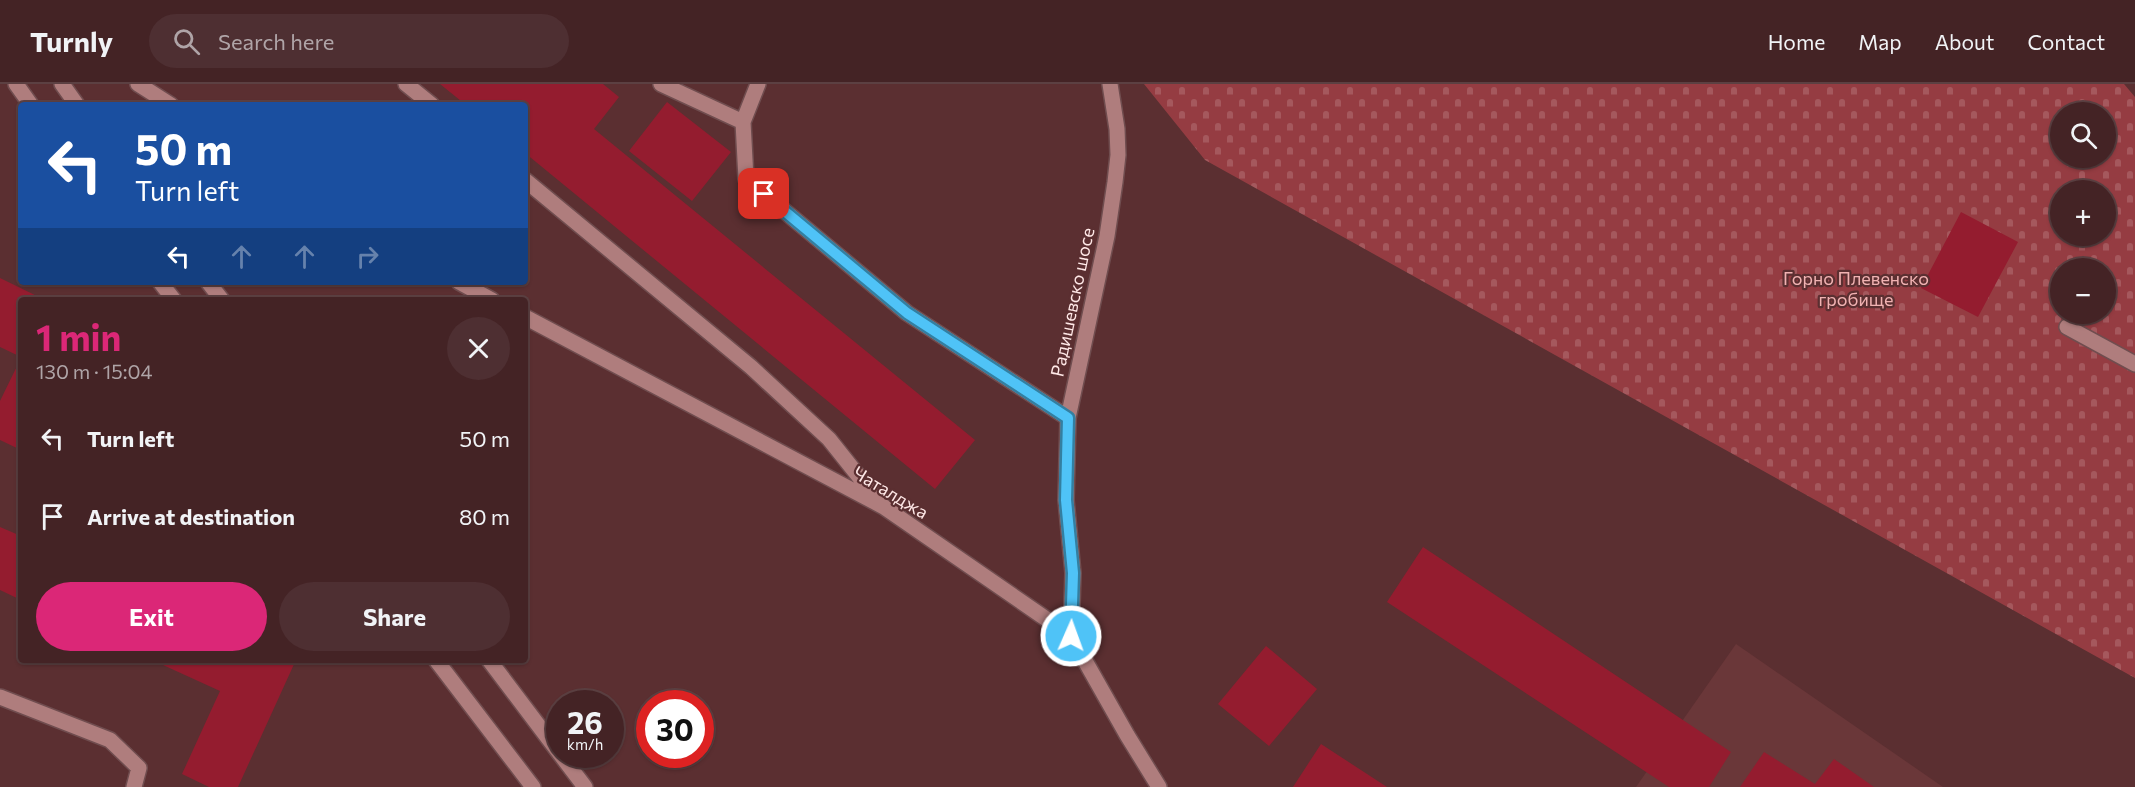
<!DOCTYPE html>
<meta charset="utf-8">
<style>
:root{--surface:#442325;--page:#4e2f32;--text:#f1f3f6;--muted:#afa4a7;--line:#5c4042;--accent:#db2777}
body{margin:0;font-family:Commissioner,sans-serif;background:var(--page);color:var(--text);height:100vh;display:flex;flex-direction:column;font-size:22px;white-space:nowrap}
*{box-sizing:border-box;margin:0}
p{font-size:20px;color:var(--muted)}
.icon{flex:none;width:33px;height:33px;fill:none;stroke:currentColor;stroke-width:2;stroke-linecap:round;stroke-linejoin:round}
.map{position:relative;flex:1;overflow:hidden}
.drawer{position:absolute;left:18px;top:213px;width:510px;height:366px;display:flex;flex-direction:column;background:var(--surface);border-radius:6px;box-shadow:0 2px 4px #0004,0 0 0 2px var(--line)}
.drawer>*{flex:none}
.hud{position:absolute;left:18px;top:18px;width:510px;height:183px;border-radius:6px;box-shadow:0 2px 4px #0004,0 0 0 2px var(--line);background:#1a4fa0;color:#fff;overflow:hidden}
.fabs{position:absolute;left:2050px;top:18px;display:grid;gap:12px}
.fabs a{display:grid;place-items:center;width:66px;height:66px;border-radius:50%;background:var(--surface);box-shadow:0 2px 4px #0004,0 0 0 2px var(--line);font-size:30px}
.speed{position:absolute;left:546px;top:606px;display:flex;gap:12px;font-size:30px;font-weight:700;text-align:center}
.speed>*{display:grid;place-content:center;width:78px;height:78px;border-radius:50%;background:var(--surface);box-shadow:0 2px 4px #0004,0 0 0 2px var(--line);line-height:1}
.speed small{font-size:15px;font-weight:400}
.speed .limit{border:9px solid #d22;background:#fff;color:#111}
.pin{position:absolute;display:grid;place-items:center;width:51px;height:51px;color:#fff;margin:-26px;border-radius:12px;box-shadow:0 3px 9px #0006}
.me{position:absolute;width:66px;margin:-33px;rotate:2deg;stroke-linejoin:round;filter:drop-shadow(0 0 4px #0008)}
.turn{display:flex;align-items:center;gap:21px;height:126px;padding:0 18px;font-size:27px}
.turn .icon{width:78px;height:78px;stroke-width:2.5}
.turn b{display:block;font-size:42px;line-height:51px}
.lanes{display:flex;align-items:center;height:57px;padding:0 18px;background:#0003;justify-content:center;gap:30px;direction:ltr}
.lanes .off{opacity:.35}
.round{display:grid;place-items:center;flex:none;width:63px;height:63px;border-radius:32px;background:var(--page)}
.summary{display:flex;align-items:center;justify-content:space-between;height:102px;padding:0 18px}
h1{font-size:36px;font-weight:700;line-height:45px;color:var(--accent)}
.button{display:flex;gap:12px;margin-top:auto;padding:12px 18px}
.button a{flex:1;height:69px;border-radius:36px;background:var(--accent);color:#fff;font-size:24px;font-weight:700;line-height:69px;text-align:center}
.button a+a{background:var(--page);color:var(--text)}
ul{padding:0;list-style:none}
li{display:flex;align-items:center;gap:18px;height:78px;padding:0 18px}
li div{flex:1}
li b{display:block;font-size:22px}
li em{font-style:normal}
header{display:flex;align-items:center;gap:36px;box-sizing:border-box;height:84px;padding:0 30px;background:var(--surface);border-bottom:2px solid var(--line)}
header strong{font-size:28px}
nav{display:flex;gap:33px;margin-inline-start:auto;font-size:21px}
.search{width:420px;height:54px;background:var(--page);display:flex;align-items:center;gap:15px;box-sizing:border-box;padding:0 21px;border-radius:33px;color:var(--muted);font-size:22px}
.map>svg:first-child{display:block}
</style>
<header>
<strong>Turnly</strong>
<div class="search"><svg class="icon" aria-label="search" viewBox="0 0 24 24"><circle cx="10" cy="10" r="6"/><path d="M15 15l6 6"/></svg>Search here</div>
<nav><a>Home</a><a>Map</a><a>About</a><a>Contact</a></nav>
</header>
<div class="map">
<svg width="2135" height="703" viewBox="0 0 2135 703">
<defs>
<pattern id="cemetery-stones" width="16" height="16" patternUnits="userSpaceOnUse" patternTransform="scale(1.5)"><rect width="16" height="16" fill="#953c42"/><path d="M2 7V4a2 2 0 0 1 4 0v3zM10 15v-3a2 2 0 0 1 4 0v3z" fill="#a5585d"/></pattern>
</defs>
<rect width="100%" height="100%" fill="#5b2f31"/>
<path fill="#6a3739" d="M1736,560L1943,703H1636Z"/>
<path fill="url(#cemetery-stones)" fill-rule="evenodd" d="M1144,0H2124L2135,13V594L1205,76ZM2061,28H2106V74H2061ZM2061,106H2106V152H2061ZM2061,184H2106V230H2061Z"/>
<path fill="#941c2f" d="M440,0H603L619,13L594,45L975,356L935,405L525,69V21H466Z
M667,18L731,68L692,117L629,67Z
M1961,128L2018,158L1978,233L1921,204Z
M0,194L45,216H21V273L0,263Z
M21,274V366L0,356V317Z
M0,443L21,452V516L0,506Z
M1423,463L1731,668L1709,703H1669L1387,518Z
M1266,562L1317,605L1269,662L1218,620Z
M152,576H290L295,578L238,703H209L182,690L220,607Z
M1321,660L1387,703H1293Z
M1764,668L1815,700L1834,675L1874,703H1740Z"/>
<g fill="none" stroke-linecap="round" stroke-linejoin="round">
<defs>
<path id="minor" d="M16,0L31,21
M62,0L77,21
M138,0L171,21
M406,0L432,21
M661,0L743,38L746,95L907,229L1068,334
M743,38L758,0
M525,96L751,283L829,355L880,419
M160,198L174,216
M208,198L222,216
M459,198L492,216
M525,233L884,423L1071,552L1127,651L1159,703
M2067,243L2135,280
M1071,552L1073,489L1066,416L1068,334L1107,152L1115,98L1118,71L1117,45L1110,0
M436,576L533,703
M489,576L560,670
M0,613L110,656L139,684L134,703
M560,670L585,703"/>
</defs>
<use href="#minor" stroke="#704d4f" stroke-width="18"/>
<use href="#minor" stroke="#af7d7d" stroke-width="15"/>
</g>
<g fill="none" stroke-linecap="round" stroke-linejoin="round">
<defs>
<path id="route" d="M764,110L907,229L1068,334L1066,416L1073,489L1071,552"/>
</defs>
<use href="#route" stroke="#337fa1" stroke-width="15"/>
<use href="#route" stroke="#4fc3f7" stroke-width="10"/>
</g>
<g text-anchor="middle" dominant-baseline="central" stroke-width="4.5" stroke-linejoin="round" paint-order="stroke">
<g font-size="18" fill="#f1b2b2" stroke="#5b2f31">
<text x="1856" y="194">Горно Плевенско<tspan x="1856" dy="21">гробище</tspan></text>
</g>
<g font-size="18" fill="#ffe8e7" stroke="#5b2f31">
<text transform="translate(1072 218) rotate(-78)">Радишевско шосе</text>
<text transform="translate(891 408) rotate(31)">Чаталджа</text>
</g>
</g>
</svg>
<div class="fabs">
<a><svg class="icon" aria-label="search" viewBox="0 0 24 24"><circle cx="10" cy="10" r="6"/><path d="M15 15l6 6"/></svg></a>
<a>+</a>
<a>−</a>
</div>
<div class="speed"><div>26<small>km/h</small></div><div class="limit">30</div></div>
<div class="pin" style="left:764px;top:110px;background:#d93025"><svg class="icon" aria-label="arrive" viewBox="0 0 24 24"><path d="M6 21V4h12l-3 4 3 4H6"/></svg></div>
<svg class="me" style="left:1071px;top:552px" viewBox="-20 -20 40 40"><circle r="17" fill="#4fc3f7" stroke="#fff" stroke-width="3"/><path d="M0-11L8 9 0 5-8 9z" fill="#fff"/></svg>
<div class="hud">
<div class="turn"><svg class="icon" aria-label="left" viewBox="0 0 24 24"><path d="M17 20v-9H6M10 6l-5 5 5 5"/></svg><div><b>50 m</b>Turn left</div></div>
<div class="lanes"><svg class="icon" aria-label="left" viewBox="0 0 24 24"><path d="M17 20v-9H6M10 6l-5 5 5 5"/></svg><svg class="icon off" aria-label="ahead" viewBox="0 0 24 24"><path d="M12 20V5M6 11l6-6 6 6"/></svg><svg class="icon off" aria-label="ahead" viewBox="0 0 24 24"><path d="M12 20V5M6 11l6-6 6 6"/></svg><svg class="icon off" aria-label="right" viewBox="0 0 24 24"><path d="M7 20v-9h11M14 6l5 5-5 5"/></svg></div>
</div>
<section class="drawer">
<div class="summary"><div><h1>1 min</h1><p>130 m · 15:04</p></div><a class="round"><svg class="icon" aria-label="close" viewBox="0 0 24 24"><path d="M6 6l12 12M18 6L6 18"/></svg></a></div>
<ul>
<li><svg class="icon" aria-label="left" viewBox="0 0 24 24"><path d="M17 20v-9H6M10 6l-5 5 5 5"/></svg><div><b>Turn left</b></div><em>50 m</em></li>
<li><svg class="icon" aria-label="arrive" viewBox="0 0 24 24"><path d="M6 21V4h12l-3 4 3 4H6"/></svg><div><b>Arrive at destination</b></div><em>80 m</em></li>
</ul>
<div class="button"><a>Exit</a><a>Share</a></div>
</section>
</div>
